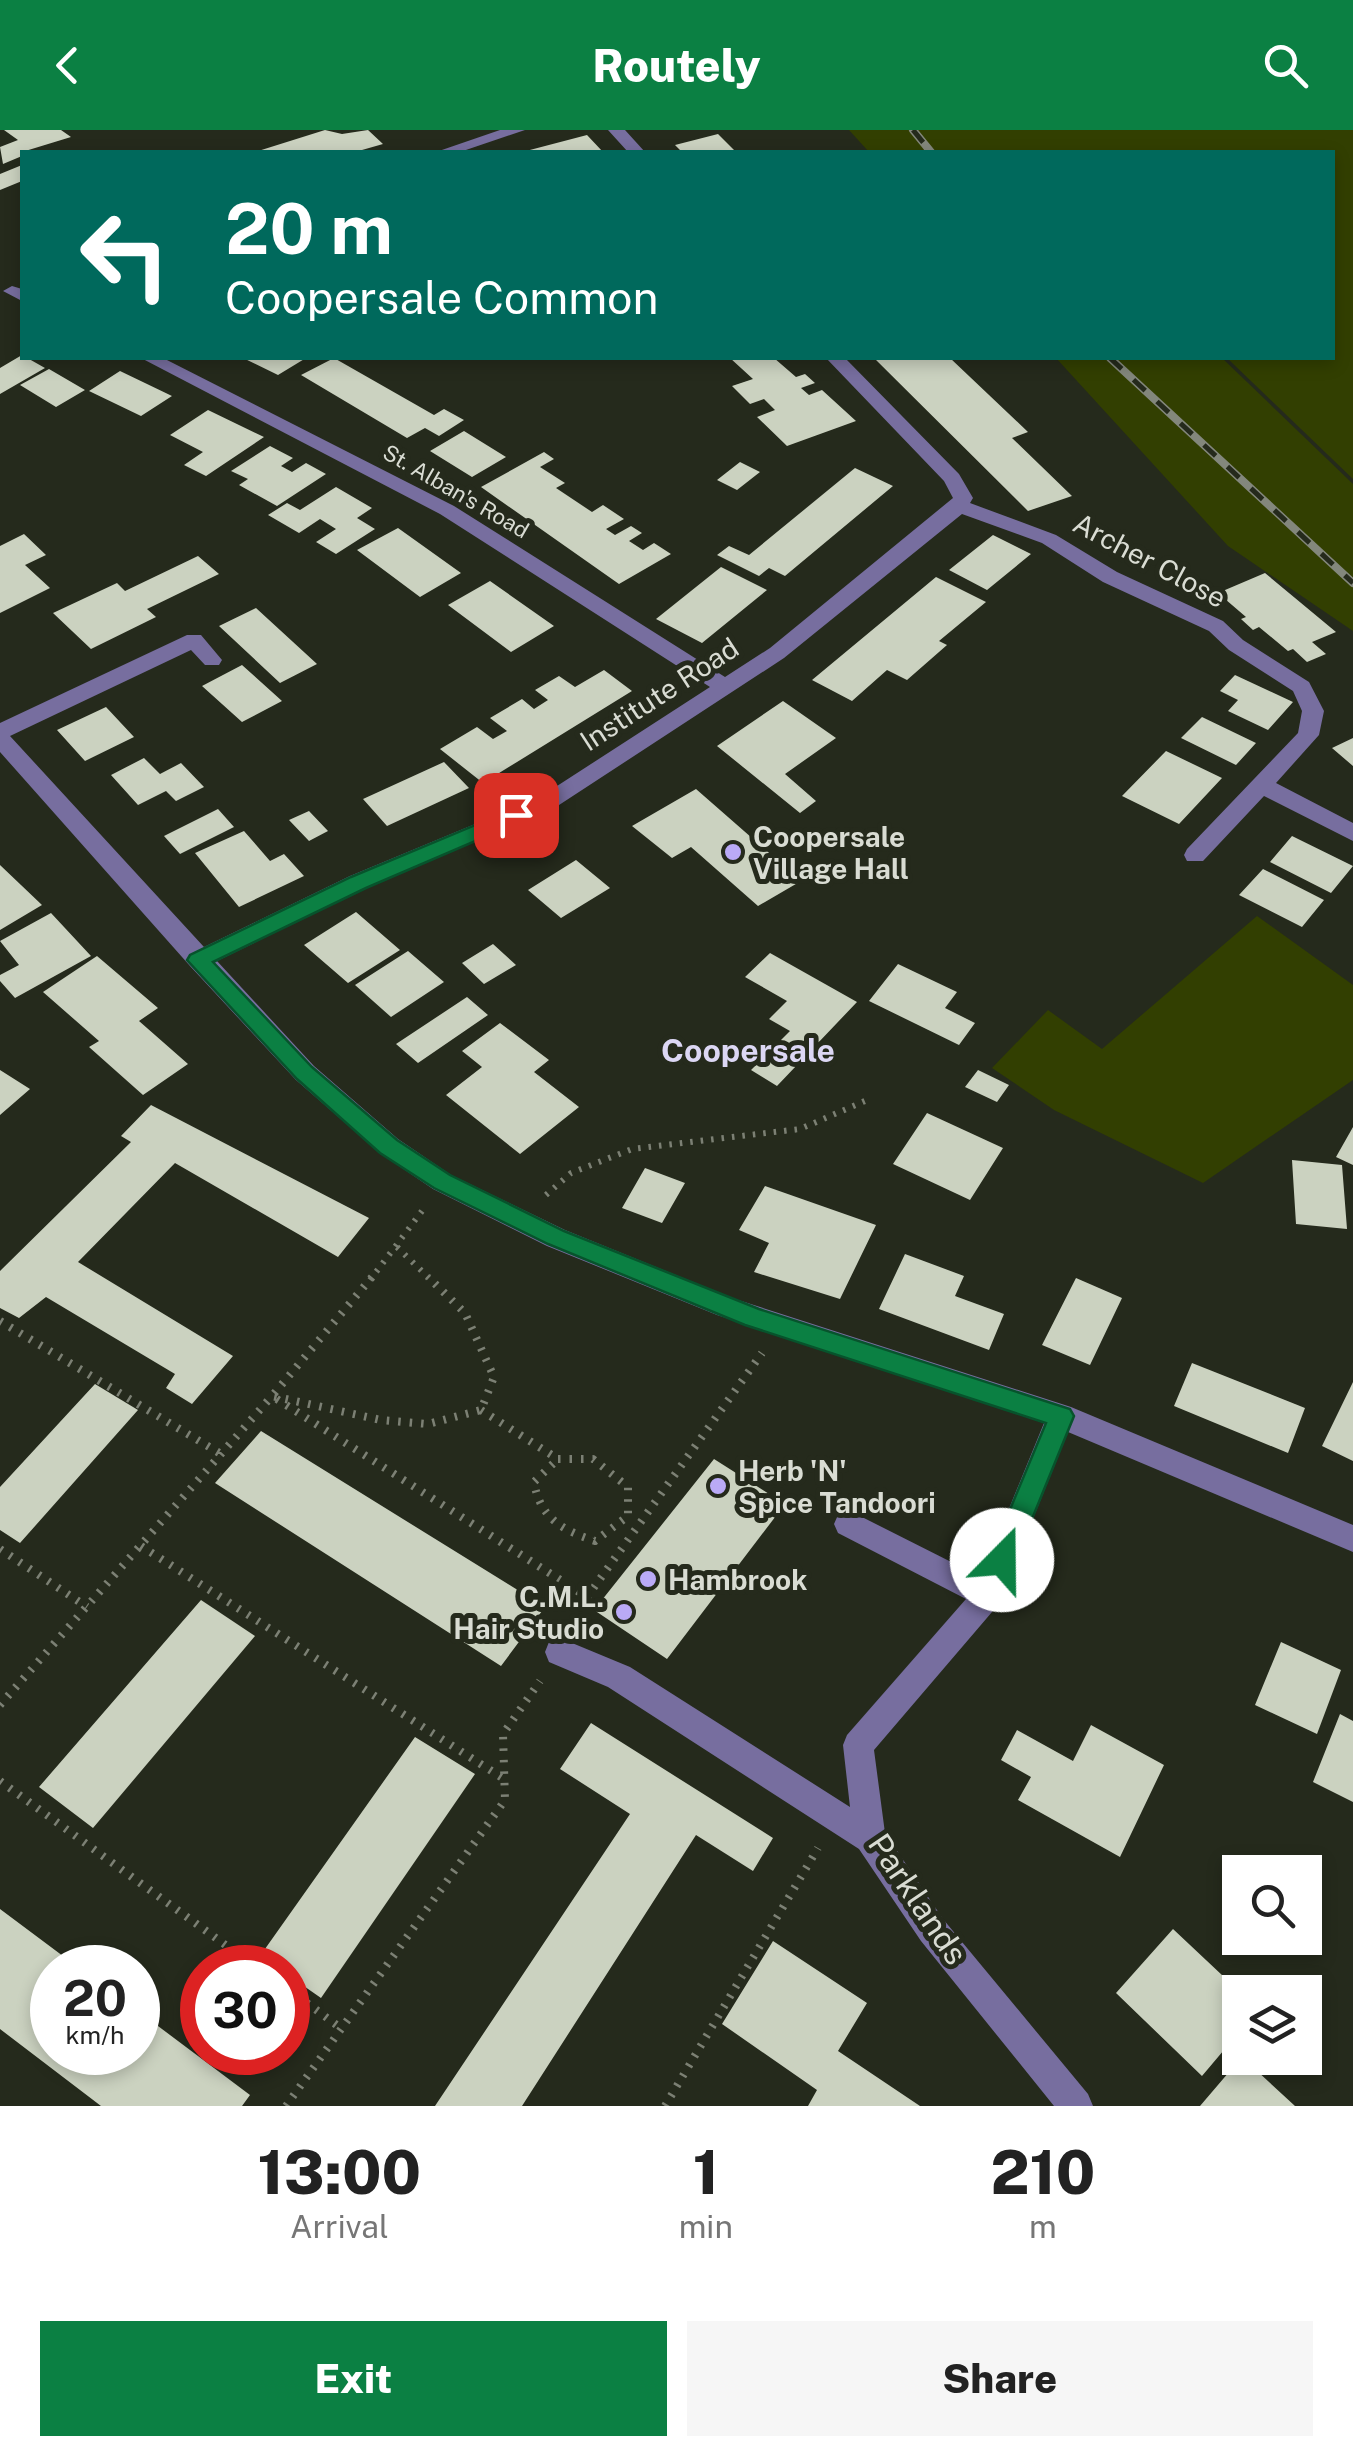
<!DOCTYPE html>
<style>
:root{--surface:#fff;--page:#f6f6f6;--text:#222;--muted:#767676;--accent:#0b8043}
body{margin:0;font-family:"Public Sans",sans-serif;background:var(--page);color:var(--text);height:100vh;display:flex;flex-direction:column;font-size:38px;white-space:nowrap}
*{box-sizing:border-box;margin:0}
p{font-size:32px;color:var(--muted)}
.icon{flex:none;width:55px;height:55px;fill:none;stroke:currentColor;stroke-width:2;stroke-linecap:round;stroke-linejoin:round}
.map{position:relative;height:1976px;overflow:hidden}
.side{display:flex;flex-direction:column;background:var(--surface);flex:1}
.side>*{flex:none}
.hud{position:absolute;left:20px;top:20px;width:1315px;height:210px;border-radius:0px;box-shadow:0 5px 15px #0003;background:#00695c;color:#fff;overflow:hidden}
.tools{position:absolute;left:1222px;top:1725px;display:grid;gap:20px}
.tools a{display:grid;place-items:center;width:100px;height:100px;border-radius:0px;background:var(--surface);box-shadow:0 5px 15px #0003;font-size:50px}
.speed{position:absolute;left:30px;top:1815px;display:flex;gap:20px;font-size:50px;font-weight:700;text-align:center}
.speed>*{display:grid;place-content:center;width:130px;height:130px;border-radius:50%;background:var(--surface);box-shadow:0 5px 15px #0003;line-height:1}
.speed small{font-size:25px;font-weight:400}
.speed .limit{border:15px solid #d22;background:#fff;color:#111}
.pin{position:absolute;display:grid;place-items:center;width:85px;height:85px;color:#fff;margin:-42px;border-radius:20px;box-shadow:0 5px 15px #0006}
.me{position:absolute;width:110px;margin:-55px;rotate:22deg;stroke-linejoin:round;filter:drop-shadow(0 0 8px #0008)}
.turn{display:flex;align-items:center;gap:35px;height:210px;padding:0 40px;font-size:45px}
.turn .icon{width:130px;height:130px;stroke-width:2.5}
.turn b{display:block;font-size:70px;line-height:85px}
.eta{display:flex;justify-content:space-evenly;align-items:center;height:170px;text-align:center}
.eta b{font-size:60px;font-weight:800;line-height:70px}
.button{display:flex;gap:20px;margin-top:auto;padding:20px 40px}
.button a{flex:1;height:115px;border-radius:0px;background:var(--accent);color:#fff;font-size:40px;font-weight:800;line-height:115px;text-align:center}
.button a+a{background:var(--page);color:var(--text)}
header{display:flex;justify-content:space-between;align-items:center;height:130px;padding:0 40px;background:var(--accent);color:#fff;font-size:45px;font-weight:800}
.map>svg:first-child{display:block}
</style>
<header><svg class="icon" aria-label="back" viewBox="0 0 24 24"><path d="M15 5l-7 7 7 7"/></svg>Routely<svg class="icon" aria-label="search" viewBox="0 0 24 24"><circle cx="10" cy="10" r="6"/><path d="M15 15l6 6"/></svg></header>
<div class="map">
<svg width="1353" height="1976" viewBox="0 0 1353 1976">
<rect width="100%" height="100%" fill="#252a1c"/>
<path fill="#323f01" d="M849,0H1353V349L1227,228H1332V22H869Z
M1056,228H1222L1353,354V501L1228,416Z
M1257,786L1353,855V950L1203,1053L1054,980L992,938L1048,880L1102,919Z"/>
<path fill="#cbd2c0" d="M4,0H61L71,7L22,22V26L3,34L0,17L18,10Z
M325,0L342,4L368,0L383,14L355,22H255Z
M718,4L736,22H682L675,15Z
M587,5L603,22H526V21Z
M22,35V51L0,60V44Z
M22,225L45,238L0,264V238Z
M243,228H306L278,245Z
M334,228L434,285L444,279L464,290L439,306L425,298L407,308L301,245Z
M730,228H774L796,247L805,244L815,253L801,258L809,265L822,260L856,291L787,316L757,287L775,280L764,269L750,274L732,256L753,249Z
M874,228H950L1028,302L1012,308L1072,366L1028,381Z
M49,239L85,260L56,277L20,255Z
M120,241L172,266L141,286L89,261Z
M208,280L264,307L206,346L184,335L203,322L170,305Z
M464,301L506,327L472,347L430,321Z
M270,316L293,328L281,336L292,342L306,333L326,344L277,376L239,355L248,349L231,341Z
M544,322L554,329L540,337L565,353L556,358L592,382L603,375L624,389L606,399L615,405L631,396L642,403L629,411L643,420L654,413L671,424L619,454L481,357Z
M740,332L760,342L737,360L717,350Z
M855,338L893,356L785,446L769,438L759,446L717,425L729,416L749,425Z
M336,357L372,378L357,388L375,399L336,424L316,412L336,399L320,389L299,403L268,385L287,373L300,380Z
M398,398L461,443L420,467L357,420Z
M24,404L46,425L25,435L50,458L0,483V416Z
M993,405L1031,424L987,460L949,440Z
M198,426L219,444L147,479L156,487L91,519L53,483L117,453L125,461Z
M721,437L767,460L702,513L656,489Z
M1265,443L1336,502L1312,512L1326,524L1307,532L1293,519L1288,521L1259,497L1253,500L1241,489L1246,487L1218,463Z
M936,447L986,472L939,511L947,515L907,550L887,540L852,571L812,550Z
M490,451L554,496L511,522L448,475Z
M256,478L317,534L280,553L219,496Z
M242,535L282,571L242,592L202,556Z
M604,540L632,561L483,653L440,619L477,597L493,609L507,601L490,588L522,569L534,579L548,570L535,560L559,546L575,557Z
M1235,545L1293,572L1268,600L1228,581L1238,570L1220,561Z
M783,571L836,608L785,644L816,671L800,683L717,616Z
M106,577L134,607L85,631L57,600Z
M1202,587L1256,613L1236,635L1181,608Z
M1353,608V636L1332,618Z
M1166,621L1222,648L1179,694L1122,666Z
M144,628L160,644L181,633L204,657L176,671L166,661L138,675L111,645Z
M444,632L469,658L387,696L363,669Z
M696,659L801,751L758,776L691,717L672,728L632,696Z
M218,679L234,697L180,724L164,706Z
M309,681L328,701L309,711L289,690Z
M244,701L270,731L284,724L304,746L239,777L195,723Z
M1292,706L1353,736L1331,763L1270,732Z
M576,730L610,758L561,788L528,760Z
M0,735L42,775L0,800Z
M1263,739L1324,770L1302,797L1239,765Z
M356,782L400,820L348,853L304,815Z
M51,783L91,826L15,868L0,851V845L19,835L0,811Z
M493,814L516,835L484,854L462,833Z
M408,821L444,852L391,887L355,855Z
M770,823L857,872L777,956L751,940L790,901L769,889L787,871L745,847Z
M97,826L158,878L139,891L188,934L143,965L89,917L99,911L43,862Z
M898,834L957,862L945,878L975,893L959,915L869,871Z
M467,867L488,885L418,933L396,914Z
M500,893L549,930L534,942L579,977L520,1024L446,965L482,937L462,921Z
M0,940L30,959L0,985Z
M978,940L1009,955L997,972L965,957Z
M151,975L369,1088L338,1127L175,1033L78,1132L233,1226L192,1274L166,1258L175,1244L46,1167L19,1188L0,1178V1141L131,1012L121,1006Z
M927,983L1003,1018L970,1070L893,1034Z
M1353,997V1035L1336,1027Z
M1292,1030L1342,1035L1347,1099L1296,1094Z
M645,1038L685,1053L662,1093L622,1078Z
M765,1056L876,1095L840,1169L754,1142L769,1113L739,1100Z
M905,1124L964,1146L955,1166L1004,1184L989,1220L879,1179Z
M1076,1148L1122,1168L1090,1235L1042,1215Z
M1192,1233L1305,1278L1288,1323L1174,1276Z
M1353,1252V1331L1322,1316Z
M95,1254L138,1280L20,1413L0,1400V1357Z
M261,1301L545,1477L501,1536L215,1353Z
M714,1329L785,1374L667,1529L594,1480Z
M201,1470L255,1506L93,1698L39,1657Z
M1281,1512L1341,1540L1317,1604L1255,1575Z
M1340,1584L1353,1591V1672L1313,1652Z
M591,1593L773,1708L753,1741L696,1705L522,1976H435L630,1684L560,1639Z
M1091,1595L1164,1635L1120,1727L1018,1670L1031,1647L1001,1630L1017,1600L1073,1631Z
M415,1607L475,1644L321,1868L288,1845V1838H277L260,1826Z
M0,1779L79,1838H52V1922H138V1881L250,1965L242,1976H101L0,1899Z
M1173,1799L1240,1862V1901L1202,1946L1116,1863Z
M773,1811L867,1873L838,1921L920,1976H808L817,1960L722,1894Z
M1241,1928H1243L1295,1976H1200Z"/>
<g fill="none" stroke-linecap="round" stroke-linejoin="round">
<path stroke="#7c8074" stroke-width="6" stroke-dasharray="2.5 8" stroke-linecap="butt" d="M546,1065L571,1043L632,1019L800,999L865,971
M397,1117L431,1150
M370,1150L422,1081"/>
<path stroke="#7c8074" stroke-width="8" stroke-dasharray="2.5 9" stroke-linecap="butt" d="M372,1147L272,1266L587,1467L762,1223
M0,1191L221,1324
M481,1280L558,1329
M558,1329H593L628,1357V1386L595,1411C562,1400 540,1388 534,1352Z
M141,1416L504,1649
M0,1419L87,1477
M577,1489L588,1466
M0,1575L272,1266L381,1290L428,1294L481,1280L494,1247L465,1183L428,1147
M0,1651L257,1838
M288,1859L342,1899
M286,1976L505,1670L503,1604L540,1551
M665,1976L818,1718"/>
<path fill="#776e9f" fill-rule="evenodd" d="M500,0H525L460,22H436Z
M608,0H625L645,22H628Z
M12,156L22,159V171L3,161Z
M141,228H163L454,376L725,547L770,518L953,368L944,351L826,228H845L959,344L973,368L970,373L1056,405L1117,442L1223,491L1243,510L1309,552L1324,581L1319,605L1276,653L1353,693V711L1264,666L1203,731H1187L1184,725L1187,719L1298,603L1302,581L1293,561L1229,520L1209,501L1103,452L1042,413L962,384L784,528L556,677L366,758L217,831L314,936L398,1009L451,1045L565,1100L732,1168L1071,1277L1353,1395V1422L1068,1302L998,1475L874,1620L885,1703L943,1789L1088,1964L1093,1976H1054L921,1811L859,1719L608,1557L549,1532L545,1522L549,1512L560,1508L630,1537L850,1677L843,1615L847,1605L966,1469L838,1403L834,1394L838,1385L848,1381L858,1385L981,1447L1044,1293L717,1185L547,1116L433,1059L380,1023L296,950L190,836L0,622V593L187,505H201L222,530L219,535H205L191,520L10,606L204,817L350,746L540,667L710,557L440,384Z"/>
<defs>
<path id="rail" d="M913,0L931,22
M1110,228L1353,453"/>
</defs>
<use href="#rail" stroke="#83877c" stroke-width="8"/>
<use href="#rail" stroke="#252a1c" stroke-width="5" stroke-dasharray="16" stroke-linecap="butt"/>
</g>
<path fill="#0b8043" stroke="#07532c" stroke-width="2.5" d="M516,678L524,680V690L366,758L213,832L312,937L397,1010L450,1045L564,1101L759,1179L1070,1279L1074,1286L1012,1438L1002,1442L993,1438L989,1430L1046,1293L745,1195L548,1114L434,1058L380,1023L297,949L187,830L190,825L351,747Z"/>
<g fill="#baaaf6" stroke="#252a1c" stroke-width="4">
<circle cx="733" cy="722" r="10"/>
<circle cx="718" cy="1356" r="10"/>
<circle cx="648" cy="1449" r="10"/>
<circle cx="624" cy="1482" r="10"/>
</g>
<g text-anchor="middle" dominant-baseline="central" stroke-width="10" stroke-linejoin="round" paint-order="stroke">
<g font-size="22" fill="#d9dcd3" stroke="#252a1c">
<text transform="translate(456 361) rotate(30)">St. Alban's Road</text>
</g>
<g font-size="28" fill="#d9dcd3" stroke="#252a1c">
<text transform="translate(1150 430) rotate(28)">Archer Close</text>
<text transform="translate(659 564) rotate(-33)">Institute Road</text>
</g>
<g font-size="28" font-weight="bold" fill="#d9dcd3" stroke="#252a1c" text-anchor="start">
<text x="753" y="706">Coopersale<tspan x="753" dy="32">Village Hall</tspan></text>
<text x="738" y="1340">Herb 'N'<tspan x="738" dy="32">Spice Tandoori</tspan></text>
<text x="668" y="1449">Hambrook</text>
<text x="604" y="1466" text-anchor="end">C.M.L.<tspan x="604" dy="32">Hair Studio</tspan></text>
</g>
<g font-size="32" font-weight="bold" fill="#dcd7f4" stroke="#252a1c">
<text x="748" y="920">Coopersale</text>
</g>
<g font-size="32" fill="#d9dcd3" stroke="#252a1c">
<text transform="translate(918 1769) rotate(56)">Parklands</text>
</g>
</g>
</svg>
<div class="tools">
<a><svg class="icon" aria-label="search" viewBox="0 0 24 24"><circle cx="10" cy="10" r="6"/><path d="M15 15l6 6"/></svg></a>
<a><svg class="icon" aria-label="layers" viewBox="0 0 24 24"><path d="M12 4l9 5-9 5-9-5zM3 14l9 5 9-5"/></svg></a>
</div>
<div class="speed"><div>20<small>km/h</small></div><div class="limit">30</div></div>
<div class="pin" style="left:516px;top:685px;background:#d93025"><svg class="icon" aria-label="arrive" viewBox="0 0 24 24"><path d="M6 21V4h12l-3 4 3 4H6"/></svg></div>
<svg class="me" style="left:1002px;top:1430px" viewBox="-20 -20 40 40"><circle r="19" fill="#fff"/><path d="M0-13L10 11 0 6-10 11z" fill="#0b8043"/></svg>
<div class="hud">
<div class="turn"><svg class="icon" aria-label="left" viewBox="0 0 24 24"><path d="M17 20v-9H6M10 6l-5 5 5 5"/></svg><div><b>20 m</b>Coopersale Common</div></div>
</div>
</div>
<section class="side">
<div class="eta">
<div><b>13:00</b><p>Arrival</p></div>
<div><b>1</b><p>min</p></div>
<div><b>210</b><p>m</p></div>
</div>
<div class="button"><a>Exit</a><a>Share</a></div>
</section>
